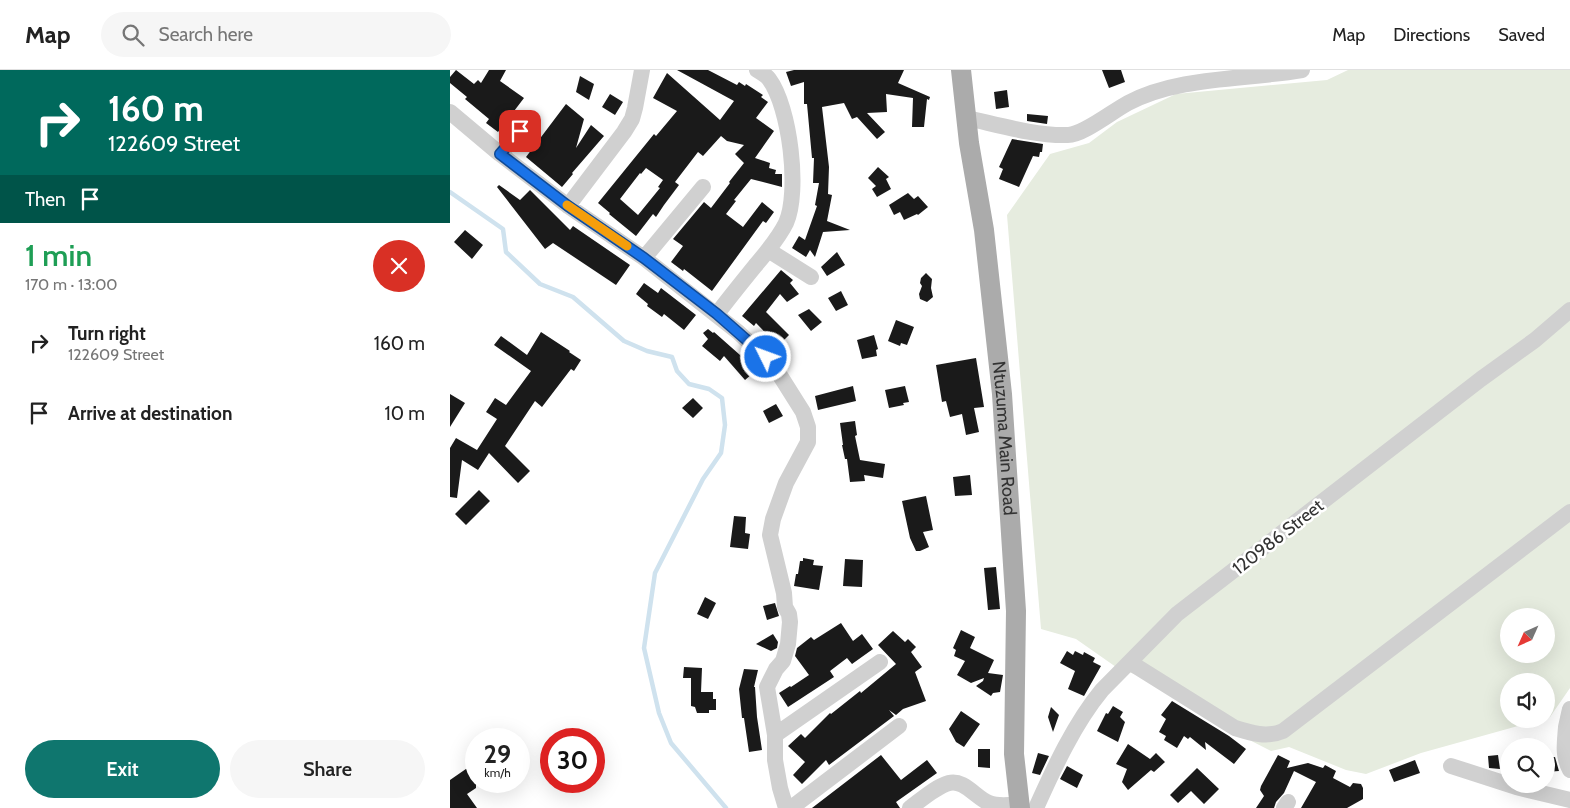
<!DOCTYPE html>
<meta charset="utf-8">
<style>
:root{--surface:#fff;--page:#f6f6f6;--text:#222;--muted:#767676;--line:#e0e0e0;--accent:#0f766e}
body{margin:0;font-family:Cabin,sans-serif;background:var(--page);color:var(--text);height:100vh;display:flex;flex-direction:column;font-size:19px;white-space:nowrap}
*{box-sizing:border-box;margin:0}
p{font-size:16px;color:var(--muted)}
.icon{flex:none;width:28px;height:28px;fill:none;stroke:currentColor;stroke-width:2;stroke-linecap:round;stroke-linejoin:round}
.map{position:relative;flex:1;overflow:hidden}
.side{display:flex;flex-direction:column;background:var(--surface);width:450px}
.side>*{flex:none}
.hud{background:#00695c;color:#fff;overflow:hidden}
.needle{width:32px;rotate:225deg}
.buttons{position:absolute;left:1050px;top:538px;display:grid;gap:10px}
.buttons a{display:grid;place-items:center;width:55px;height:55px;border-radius:50%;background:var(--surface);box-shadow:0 5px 20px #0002;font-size:25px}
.speed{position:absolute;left:15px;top:658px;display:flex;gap:10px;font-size:25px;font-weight:700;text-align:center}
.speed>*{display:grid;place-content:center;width:65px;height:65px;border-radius:50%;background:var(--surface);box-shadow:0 5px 20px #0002;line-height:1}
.speed small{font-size:12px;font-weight:400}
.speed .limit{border:8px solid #d22;background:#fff;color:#111}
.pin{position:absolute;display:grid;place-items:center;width:42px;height:42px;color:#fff;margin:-21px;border-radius:10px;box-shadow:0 2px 8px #0006}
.me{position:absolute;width:55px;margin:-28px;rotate:312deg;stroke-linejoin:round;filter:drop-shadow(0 0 4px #0008)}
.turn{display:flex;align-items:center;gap:18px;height:105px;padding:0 25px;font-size:22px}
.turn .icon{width:65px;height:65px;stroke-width:2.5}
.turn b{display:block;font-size:35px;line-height:42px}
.then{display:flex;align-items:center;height:48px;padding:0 25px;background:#0003;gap:10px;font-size:19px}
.round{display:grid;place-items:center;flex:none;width:52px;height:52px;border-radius:26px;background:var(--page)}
.overview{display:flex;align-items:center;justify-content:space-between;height:85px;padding:0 25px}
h1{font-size:30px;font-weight:600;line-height:38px;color:#1e9e55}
.primary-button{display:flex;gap:10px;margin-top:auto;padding:10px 25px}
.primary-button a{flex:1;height:58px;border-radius:30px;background:var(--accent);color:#fff;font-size:20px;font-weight:600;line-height:58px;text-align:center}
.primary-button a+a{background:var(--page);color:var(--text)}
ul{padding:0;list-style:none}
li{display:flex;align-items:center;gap:15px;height:70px;padding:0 25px}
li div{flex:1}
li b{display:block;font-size:19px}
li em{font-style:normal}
header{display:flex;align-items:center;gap:30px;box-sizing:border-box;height:70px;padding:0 25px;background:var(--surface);border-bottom:1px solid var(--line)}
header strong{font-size:24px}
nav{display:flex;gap:28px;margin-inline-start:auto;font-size:18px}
.search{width:350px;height:45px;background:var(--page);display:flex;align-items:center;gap:12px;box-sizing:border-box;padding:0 18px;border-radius:28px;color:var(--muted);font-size:19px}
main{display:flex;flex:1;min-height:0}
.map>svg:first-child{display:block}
</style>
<header>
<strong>Map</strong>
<div class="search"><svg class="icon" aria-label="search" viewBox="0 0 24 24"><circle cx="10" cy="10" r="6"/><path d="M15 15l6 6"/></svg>Search here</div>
<nav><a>Map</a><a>Directions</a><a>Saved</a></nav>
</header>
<main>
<section class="side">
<div class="hud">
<div class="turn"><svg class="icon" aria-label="right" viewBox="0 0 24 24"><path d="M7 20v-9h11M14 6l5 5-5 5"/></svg><div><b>160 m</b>122609 Street</div></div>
<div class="then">Then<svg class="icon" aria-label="arrive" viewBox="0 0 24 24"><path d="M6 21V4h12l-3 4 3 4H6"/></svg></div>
</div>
<div class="overview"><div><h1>1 min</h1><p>170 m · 13:00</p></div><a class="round" style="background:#d93025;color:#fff"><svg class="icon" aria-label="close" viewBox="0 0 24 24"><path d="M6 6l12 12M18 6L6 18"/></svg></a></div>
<ul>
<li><svg class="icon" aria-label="right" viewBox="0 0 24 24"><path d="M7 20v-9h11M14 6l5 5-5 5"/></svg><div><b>Turn right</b><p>122609 Street</p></div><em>160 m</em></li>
<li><svg class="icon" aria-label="arrive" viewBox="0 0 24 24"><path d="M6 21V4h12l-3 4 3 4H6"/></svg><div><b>Arrive at destination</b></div><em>10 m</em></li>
</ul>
<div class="primary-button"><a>Exit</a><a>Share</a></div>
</section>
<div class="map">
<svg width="1120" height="738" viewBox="0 0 1120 738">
<rect width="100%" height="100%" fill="#fff"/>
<path fill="#e6ecdf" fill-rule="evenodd" d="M898,0H1120V618L1100,647L1096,648V611H1059V649H1093L971,683L916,704L896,700L839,677L821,681L772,656L687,605L666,597L626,569L591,559L557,145L600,84L639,73L667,52L726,24L877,10ZM1059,546H1096V584H1059Z"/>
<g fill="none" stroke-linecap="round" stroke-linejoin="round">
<path stroke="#cfe2ee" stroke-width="4.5" d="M0,122L53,159L56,182L90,214L123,227L174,271L197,281L222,287L227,301L239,314L259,319L272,328L275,355L271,383L253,409L205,503L194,578L209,643L221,673L276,738"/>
</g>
<path fill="#1a1a1a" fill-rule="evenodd" d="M6,0L24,14L28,10L31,13L39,0H56L50,11L74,28L48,62L36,53L39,49L15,29L17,27L0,13V7Z
M227,0H258L287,15L289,12L295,16L296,14L313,25L311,27L318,32L306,48L324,61L305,88L320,93L319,98L326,100L325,104H332V117L301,109L284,130L286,131L276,144L293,157L312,132L324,142L316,153L313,151L262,221L234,199L233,201L221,192L233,176L223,169L254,132L261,138L280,113L279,112L294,93L285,84L294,75L277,71L271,66L253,86L248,82L225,112L229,115L214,135L206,147L203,144L186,166L159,144L160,143L148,133L204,64L206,66L227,41L203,28L217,3L270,50L284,31ZM196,98L213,110L208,117L210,118L188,145L170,129L190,103L191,104Z
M344,0H454L448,13L480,27L479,30L477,29L474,57H462L463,28L436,24L437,42L417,43L435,62L427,69L407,47L402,49L394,33L372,37L379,97L378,124L382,125L377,151L400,160L373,162L365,187L360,180L356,187L342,178L349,166L355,170L367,136L365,135L369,113H363L364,88H362L357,34H354V12L341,16L336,2Z
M652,0H671L675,12L659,18Z
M130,6L144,14L139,30L126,22Z
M557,20L559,37L546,39L544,22Z
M160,24L173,32L165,45L152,37Z
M116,34L134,49L126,78L141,55L154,66L122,103L123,104L112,117L76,87Z
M577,44L598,46L597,54L577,51Z
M562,69L593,74L592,82H590L589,87L583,86L569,117L549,109L553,99L549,97Z
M428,97L439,107L436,109L441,119L427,127L422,119L426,116L418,108Z
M49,115L70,130L80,120L120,160L123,156L180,195L166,215L103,173L95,179L47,117Z
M458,123L464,129L468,126L478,137L468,145L467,144L454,150L450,142L444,145L439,135Z
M15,160L33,175L22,189L4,172Z
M387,182L395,195L377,206L371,197Z
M331,200L343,210L340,213L349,224L337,232L330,224L316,242L339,265L328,276L306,253L304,256L292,246Z
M476,203L482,209L481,218L483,227L477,232L470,229L469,224L472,216L470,213L471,208Z
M194,213L208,223L211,218L246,245L234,260L214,244L212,247L197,236L198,234L186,224Z
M391,221L398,235L386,241L378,228Z
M359,239L372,252L361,261L348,245Z
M446,250L464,257L457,275L451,273L450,276L438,271Z
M258,259L263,263L264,262L290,285L293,282L308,299L295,310L274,286L270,291L252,276L258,269L253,263Z
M91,262L120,281L119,282L131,290L124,301L121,299L92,337L85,331L55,376L80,401L68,413L39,383L28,400L12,390L7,428L0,427V378L6,368L27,380L47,349L36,342L45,328L56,335L81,301L44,275L51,266L77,285Z
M424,265L428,279L426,280L427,286L412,289L407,270Z
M526,288L534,337L524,338L529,362L516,365L512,344L500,347L496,331L492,332L486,295Z
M403,316L406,331L368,340L365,326Z
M455,316L459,332L453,333L454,335L439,338L435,320Z
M0,324L15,333L0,357Z
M243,328L253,338L243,348L232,338Z
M326,334L333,346L319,353L313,341Z
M405,351L407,365L405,366L410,390L435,394L433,408L414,405L415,411L400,412L397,389H395L392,375H393L390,353Z
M520,405L522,425L505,426L503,407Z
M29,420L40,431L16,455L5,444Z
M476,426L483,460L473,462L479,477L470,481H466L460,468L452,431Z
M284,446L296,447L295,463L300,464L298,479L280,477Z
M353,488L364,490L363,495L373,496L369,520L344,516L346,504H348L350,491H353Z
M395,489L413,490L412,517L393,516Z
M546,497L550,539L538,540L534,498Z
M255,527L266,533L258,549L247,544Z
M325,533L329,546L317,550L313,536Z
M391,553L403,571L412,564L423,579L402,594L397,588L380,601L384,607L338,637L329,623L340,616L341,617L359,605L345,586L347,578L361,567L364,570Z
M511,560L525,567L520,578L544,590L538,603L553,605L550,622L543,623L541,626L526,616L533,611L534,608L521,613L507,605L515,591L504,586L506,580L503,578Z
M443,561L455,572L458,569L466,577L461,582L472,597L465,602L476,631L453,639L446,645L439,640L444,646L379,695L376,690L352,714L343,705L355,692L338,676L351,664L355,668L380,643L381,644L410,621L411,623L446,594L428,575Z
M323,564L328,572L327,578L321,581L306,574Z
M617,581L623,585L625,581L633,585L634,582L645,588L643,592L651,596L634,626L618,619L625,601L610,593Z
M234,597L252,598L251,622H263V629H266V640H259V643H247L245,637L241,636V608H233Z
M294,599L308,600L304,617H305L307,647L312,680L299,682L294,648H292L289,619Z
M722,631L779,666L796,679L784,694L755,672L756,680L740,667L738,669L734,666L727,678L714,670L716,666L709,662L716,649L711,645Z
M663,636L673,642L670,647L675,652L668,672L647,661L656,643L658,644Z
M601,637L609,645L603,662L598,647Z
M511,641L530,654L514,677L506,672L499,659Z
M678,674L700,689L706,683L715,692L704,702L701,700L678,720L672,712L677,699L666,694Z
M528,679H540V698L528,697Z
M588,683L599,686L590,705L582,703Z
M431,685L451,710L477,690L487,703L446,732L450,738H362Z
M828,685L840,691L837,698L858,693L873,698L875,695L886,701L883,708L900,717L903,713L911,714L913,718V729L897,738H851L866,712L844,701L834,723L826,732L824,738H806L814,726L810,720L811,716Z
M1048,685L1050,699L1039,698L1038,686Z
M1105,687L1109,701L1096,702V688Z
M965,690L970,703L944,712L939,700Z
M26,692V718L17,724L27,738H0V710Z
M617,696L633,705L627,718L610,709Z
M747,698L769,719L754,734L741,721L728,733L720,725Z"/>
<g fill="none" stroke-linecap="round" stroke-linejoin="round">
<path stroke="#d0d0d0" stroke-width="16" d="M0,42L50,84L118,136L194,188L288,262L324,296L353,342L358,357V372L336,413L323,449L320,465L334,523L335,537L339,544L340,552L338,574L333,591L326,599L317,617L325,665V690L330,718L336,738
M517,48C549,55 585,66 618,65C633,65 663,41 678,33C729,6 796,10 852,0
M50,84L80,50
M118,136L174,62L182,49L185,38L192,0
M318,180L361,207
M194,188L253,117
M267,244C279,228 292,212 305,196C316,183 328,169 336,153C350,122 340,37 319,9C316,5 312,3 307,0
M681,593L785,658C801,663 817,668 833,661L1120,442
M1120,656L1116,657C1115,672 1112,685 1120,700
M1116,657L1120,639
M325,665L430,592
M1001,696L1066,717L1120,730
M341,738L449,656
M460,738C471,730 485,717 499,713C514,709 526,728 539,733C549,737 559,735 570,734
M586,738C604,698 624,654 652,620L727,544L1031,309L1085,270L1120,240
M834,738L838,732"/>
<path stroke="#ababab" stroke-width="20" id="s1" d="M511,0L519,73L534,160L552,324L566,541L564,684L570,738"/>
</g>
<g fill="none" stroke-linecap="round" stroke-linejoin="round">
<defs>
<path id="route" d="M70,61L50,84L118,136L194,188L267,244L316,287"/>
</defs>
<use href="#route" stroke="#114b97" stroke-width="12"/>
<use href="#route" stroke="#1a73e8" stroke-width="9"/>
<path stroke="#f59e0b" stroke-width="9" d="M117,135L177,176"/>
</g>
<g text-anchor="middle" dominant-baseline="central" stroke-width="5" stroke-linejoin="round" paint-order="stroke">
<g font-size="18" fill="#333" stroke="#fff">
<text stroke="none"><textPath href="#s1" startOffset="371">Ntuzuma Main Road</textPath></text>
<text transform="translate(828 467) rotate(-38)">120986 Street</text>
</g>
</g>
</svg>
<div class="buttons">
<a><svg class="needle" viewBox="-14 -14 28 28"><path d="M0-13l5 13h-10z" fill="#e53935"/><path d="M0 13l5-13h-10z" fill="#767676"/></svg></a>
<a><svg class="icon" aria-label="sound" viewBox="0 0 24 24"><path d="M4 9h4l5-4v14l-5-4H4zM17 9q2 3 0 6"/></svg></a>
<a><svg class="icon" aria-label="search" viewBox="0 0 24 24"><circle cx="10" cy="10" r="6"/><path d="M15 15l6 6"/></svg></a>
</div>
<div class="speed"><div>29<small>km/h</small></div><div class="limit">30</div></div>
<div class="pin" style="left:70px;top:61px;background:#d93025"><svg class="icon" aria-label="arrive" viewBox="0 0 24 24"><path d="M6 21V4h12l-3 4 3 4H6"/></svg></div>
<svg class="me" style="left:316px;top:287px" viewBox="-20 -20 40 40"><circle r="17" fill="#1a73e8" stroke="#fff" stroke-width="3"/><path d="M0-11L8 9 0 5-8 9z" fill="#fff"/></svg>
</div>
</main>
